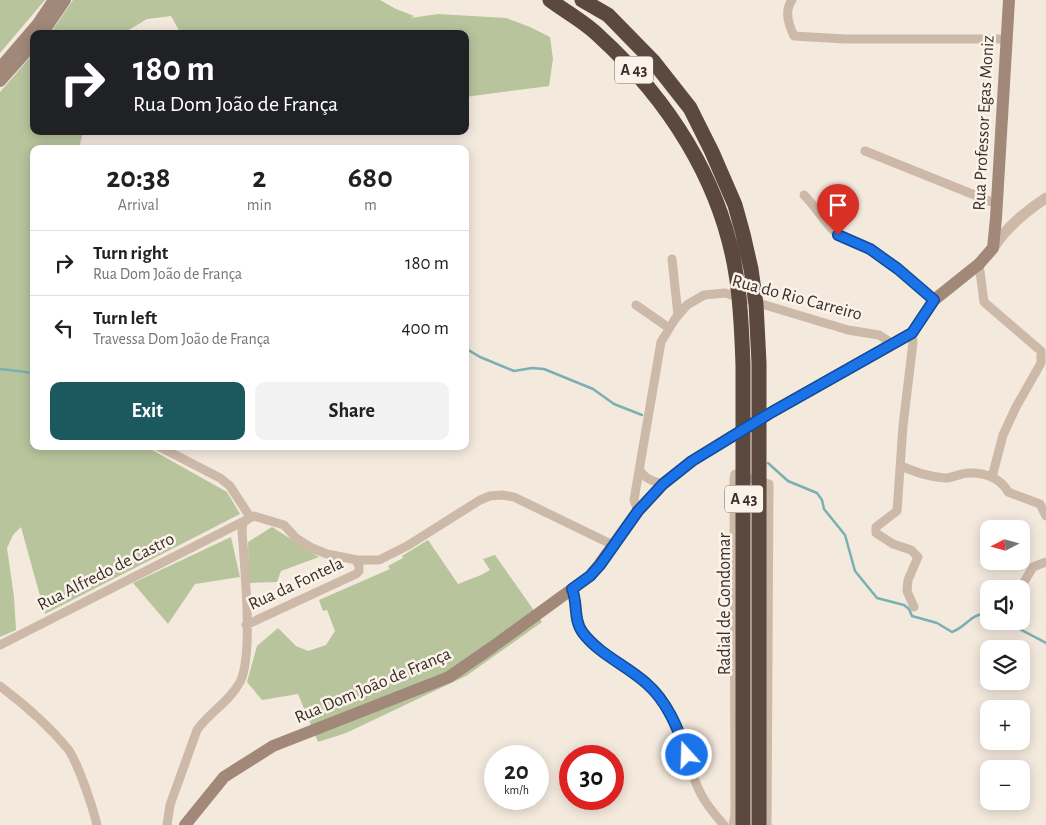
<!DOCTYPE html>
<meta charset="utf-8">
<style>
:root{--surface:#fff;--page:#f2f2f2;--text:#202124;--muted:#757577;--line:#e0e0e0;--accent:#1b595e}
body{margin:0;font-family:"Alegreya Sans",sans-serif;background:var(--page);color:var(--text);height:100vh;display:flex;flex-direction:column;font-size:19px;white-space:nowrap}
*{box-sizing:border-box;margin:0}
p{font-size:16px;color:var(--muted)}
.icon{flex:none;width:28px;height:28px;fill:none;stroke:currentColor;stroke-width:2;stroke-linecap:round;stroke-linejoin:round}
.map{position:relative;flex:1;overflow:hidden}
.details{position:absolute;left:30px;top:145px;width:439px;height:305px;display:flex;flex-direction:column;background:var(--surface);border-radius:10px;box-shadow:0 2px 12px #0003}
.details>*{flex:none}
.hud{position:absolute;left:30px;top:30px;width:439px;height:105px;border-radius:10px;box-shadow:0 2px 12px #0003;background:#202124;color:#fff;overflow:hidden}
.needle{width:32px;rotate:264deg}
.buttons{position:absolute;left:980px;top:520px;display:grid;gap:10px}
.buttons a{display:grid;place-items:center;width:50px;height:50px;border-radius:10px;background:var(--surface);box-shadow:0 2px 12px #0003;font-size:25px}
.speed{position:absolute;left:484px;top:745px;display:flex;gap:10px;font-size:25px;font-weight:700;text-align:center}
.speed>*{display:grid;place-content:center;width:65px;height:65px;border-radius:50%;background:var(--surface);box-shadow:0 2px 12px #0003;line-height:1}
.speed small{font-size:12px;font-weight:400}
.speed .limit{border:8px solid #d22;background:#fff;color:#111}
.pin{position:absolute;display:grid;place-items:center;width:42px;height:42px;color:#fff;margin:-51px -21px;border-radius:50% 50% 50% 0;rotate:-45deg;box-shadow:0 0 5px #0007}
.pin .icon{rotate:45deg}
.me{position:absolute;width:55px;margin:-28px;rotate:340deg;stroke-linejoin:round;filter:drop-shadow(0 0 4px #0008)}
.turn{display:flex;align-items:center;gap:18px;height:105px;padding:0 20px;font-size:22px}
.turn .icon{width:65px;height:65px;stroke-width:2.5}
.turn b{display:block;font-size:35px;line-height:42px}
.eta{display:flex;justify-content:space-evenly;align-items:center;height:85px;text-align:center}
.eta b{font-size:30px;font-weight:600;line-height:35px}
.cta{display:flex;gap:10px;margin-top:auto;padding:10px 20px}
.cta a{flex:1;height:58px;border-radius:10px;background:var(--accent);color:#fff;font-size:20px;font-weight:600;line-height:58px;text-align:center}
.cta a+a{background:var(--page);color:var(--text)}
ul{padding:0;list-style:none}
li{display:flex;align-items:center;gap:15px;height:65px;padding:0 20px;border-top:1px solid var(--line)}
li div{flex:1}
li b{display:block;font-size:19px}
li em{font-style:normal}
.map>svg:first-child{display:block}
</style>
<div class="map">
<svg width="1046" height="825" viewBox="0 0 1046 825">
<rect width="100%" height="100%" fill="#f4e9dd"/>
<path fill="#b7c49c" d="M0,0H45L0,53Z
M73,0H380L396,9L414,16L411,18L438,14L506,18L530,27L550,37L553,59L549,86L465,97V34H181L171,16L147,19L122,34H50Z
M34,53V131H83L79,149H34V446H145L227,492L240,514L45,614L21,527L13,535L7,548L14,597L16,630L0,637V92Z
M272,527L319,557L281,571L277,582L249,583L248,542Z
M231,537L240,577L195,584L168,624L133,583Z
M428,540L458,584L481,575L490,570L483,559L495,555L542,622L466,676L346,733L318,742L298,694L262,700L247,682L257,646L278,628L296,646L308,651L326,645L335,631L327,610L323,611L319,600L390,569L388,566L403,558L402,556Z"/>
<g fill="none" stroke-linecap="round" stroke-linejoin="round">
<path stroke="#7ab0b3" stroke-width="2.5" d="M465,348L480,357L514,371L532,368L544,369L593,389L614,404L642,415
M0,369L34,373
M768,463L788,481L817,493L822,500L824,509L845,535L855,571L877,598L904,605L909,609L912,616L937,623L952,632C968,626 969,614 989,613
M1010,621L1016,627L1046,643"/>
<path stroke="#cdb9a8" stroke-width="9" d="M792,0C784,11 788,24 794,36L845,39H1007
M865,151L997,204
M804,195C816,207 824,222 836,233C845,242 860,244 871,250C894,263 914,282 934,300
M672,259L678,315
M979,264L984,302L1041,351V363L1016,407L1003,435L992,477
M636,305L669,328
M912,333L913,342L903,426L897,511L876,527V533L893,544L911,550L918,557L908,580L907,591L914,607
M158,446L220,478L230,486L250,517
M901,466C916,472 929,477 945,478C953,478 961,473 968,473C984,472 1001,478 1008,492L1040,504L1046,516
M639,469C645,479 652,481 663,484
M638,511L634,500L661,342L675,319L687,305L704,295L725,293L848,330L879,335L893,344
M572,589C578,603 573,620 583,633C604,660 644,672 662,699C670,712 677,726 682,740C688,758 692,778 701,794C707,806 716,816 724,825
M1020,589L1033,567L1046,562
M246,625L356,574L359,571V565L355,560
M0,645L254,516L284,525L296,538L312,548L327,554L357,560H379L407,546L480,500L490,496L502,495L514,497L613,545
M0,686C24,704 49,726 68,749C78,763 93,808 97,825
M167,825L170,805L197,730C209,713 230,701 240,682C254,655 244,563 242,530L243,523L248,519
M733,825L735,814L734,478L735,474L769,484L767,825"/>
<path stroke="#cdb9a8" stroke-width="11" d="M993,248C1006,228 1026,211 1046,198"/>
<path stroke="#a18879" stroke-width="12" d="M42,34L65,0
M0,68L37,25L54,0
M0,81L34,43
M185,825L224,777L273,746L449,677L491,648L590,576L599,565L638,511L663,484L692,461L772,412L912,333L934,300L979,264L993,248L996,218L1009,0"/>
<path stroke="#5b483f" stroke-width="15" d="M550,0C566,12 585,22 599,36C668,99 721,180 736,274C741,304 742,335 743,365V825
M582,0L608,15L653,61L690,108L712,152L735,205L743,234L751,269L756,304L759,363V825"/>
</g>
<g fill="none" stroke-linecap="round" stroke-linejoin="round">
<defs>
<path id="route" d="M687,755C678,728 667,701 646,683C626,665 600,655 583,633C573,620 578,603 572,589L590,576L600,565L638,511L663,484L692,461L772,412L912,333L934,300L898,269L870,249L838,235"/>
</defs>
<use href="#route" stroke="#114b97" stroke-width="12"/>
<use href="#route" stroke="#1a73e8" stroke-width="9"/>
</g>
<g text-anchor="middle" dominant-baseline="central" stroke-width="5" stroke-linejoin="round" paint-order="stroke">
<g fill="#fbf3ea" stroke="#736963" stroke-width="1">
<rect x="615" y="56.5" width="38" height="27" rx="4"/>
<rect x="725" y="485.5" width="38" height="27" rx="4"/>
</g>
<g font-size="16" font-weight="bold" fill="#392e29">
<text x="634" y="70">A 43</text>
<text x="744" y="499">A 43</text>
</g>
<g font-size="18" fill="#392e29" stroke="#fbf3ea">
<text transform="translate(984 123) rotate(-87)">Rua Professor Egas Moniz</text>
<text transform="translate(797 298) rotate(15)">Rua do Rio Carreiro</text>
<text transform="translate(106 572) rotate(-27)">Rua Alfredo de Castro</text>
<text transform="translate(296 584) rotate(-25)">Rua da Fontela</text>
<text transform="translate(725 604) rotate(-90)">Radial de Gondomar</text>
<text transform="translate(373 686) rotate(-23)">Rua Dom João de França</text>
</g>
</g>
</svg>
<div class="buttons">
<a><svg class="needle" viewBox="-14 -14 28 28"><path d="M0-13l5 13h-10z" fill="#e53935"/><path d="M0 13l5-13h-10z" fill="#757577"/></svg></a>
<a><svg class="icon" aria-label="sound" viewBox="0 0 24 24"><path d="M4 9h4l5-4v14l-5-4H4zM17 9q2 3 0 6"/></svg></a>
<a><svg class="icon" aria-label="layers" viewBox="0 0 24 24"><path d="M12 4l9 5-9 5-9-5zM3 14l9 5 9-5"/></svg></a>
<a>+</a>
<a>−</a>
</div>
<div class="speed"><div>20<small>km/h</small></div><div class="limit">30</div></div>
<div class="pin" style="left:838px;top:235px;background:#d93025"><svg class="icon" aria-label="arrive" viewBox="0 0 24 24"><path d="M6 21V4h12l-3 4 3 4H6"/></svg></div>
<svg class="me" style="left:687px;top:755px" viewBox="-20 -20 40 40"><circle r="17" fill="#1a73e8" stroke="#fff" stroke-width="3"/><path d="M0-11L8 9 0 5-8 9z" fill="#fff"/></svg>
<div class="hud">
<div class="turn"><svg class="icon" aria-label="right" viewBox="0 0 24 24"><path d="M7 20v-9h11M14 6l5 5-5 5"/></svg><div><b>180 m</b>Rua Dom João de França</div></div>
</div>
<section class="details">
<div class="eta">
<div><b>20:38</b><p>Arrival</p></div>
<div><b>2</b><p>min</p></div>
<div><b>680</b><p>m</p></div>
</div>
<ul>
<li><svg class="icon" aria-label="right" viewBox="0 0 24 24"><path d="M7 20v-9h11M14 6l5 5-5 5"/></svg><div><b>Turn right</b><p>Rua Dom João de França</p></div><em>180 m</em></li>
<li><svg class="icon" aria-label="left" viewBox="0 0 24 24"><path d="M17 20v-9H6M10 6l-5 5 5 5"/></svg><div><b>Turn left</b><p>Travessa Dom João de França</p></div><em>400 m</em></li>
</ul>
<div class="cta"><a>Exit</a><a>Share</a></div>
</section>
</div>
